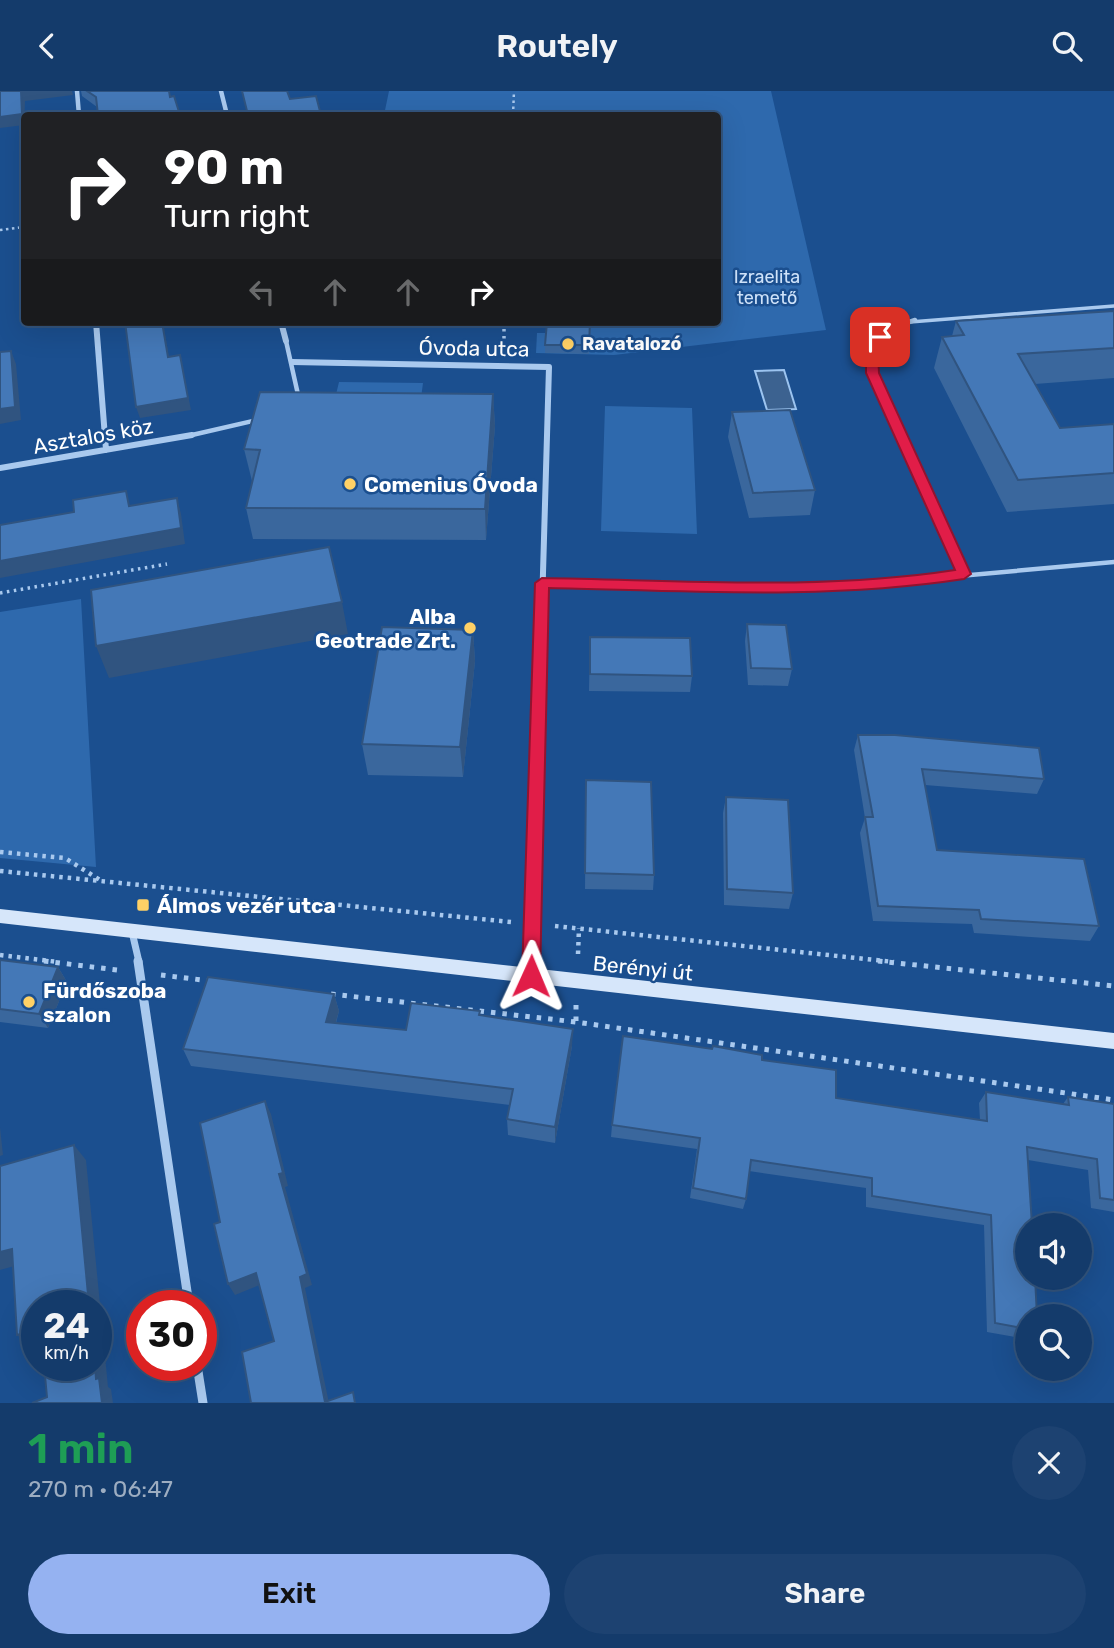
<!DOCTYPE html>
<meta charset="utf-8">
<style>
:root{--surface:#143b6b;--page:#1d4271;--text:#f1f3f6;--muted:#9dadc1;--line:#33557e;--accent:#95b2f1}
body{margin:0;font-family:Rubik,sans-serif;background:var(--page);color:var(--text);height:100vh;display:flex;flex-direction:column;font-size:26px;white-space:nowrap}
*{box-sizing:border-box;margin:0}
p{font-size:23px;color:var(--muted)}
.icon{flex:none;width:38px;height:38px;fill:none;stroke:currentColor;stroke-width:2;stroke-linecap:round;stroke-linejoin:round}
.map{position:relative;height:1312px;overflow:hidden}
.side{display:flex;flex-direction:column;background:var(--surface);flex:1}
.side>*{flex:none}
.banner{position:absolute;left:21px;top:21px;width:700px;height:214px;border-radius:7px;box-shadow:0 7px 28px #0002,0 0 0 2px var(--line);background:#202124;color:#fff;overflow:hidden}
.tools{position:absolute;left:1015px;top:1122px;display:grid;gap:14px}
.tools a{display:grid;place-items:center;width:77px;height:77px;border-radius:50%;background:var(--surface);box-shadow:0 7px 28px #0002,0 0 0 2px var(--line);font-size:35px}
.speed{position:absolute;left:21px;top:1199px;display:flex;gap:14px;font-size:35px;font-weight:700;text-align:center}
.speed>*{display:grid;place-content:center;width:91px;height:91px;border-radius:50%;background:var(--surface);box-shadow:0 7px 28px #0002,0 0 0 2px var(--line);line-height:1}
.speed small{font-size:18px;font-weight:400}
.speed .limit{border:10px solid #d22;background:#fff;color:#111}
.pin{position:absolute;display:grid;place-items:center;width:60px;height:60px;color:#fff;margin:-30px;border-radius:14px;box-shadow:0 4px 10px #0006}
.me{position:absolute;width:77px;margin:-38px;rotate:1deg;stroke-linejoin:round;filter:drop-shadow(0 0 5px #0008)}
.turn{display:flex;align-items:center;gap:24px;height:147px;padding:0 28px;font-size:32px}
.turn .icon{width:91px;height:91px;stroke-width:2.5}
.turn b{display:block;font-size:49px;line-height:60px}
.lanes{display:flex;align-items:center;height:66px;padding:0 28px;background:#0003;justify-content:center;gap:35px;direction:ltr}
.lanes .off{opacity:.35}
.round{display:grid;place-items:center;flex:none;width:74px;height:74px;border-radius:37px;background:var(--page)}
.headline{display:flex;align-items:center;justify-content:space-between;height:119px;padding:0 28px}
h1{font-size:42px;font-weight:600;line-height:52px;color:#1e9e55}
.action{display:flex;gap:14px;margin-top:auto;padding:14px 28px}
.action a{flex:1;height:80px;border-radius:42px;background:var(--accent);color:#111;font-size:28px;font-weight:600;line-height:80px;text-align:center}
.action a+a{background:var(--page);color:var(--text)}
header{display:flex;justify-content:space-between;align-items:center;height:91px;padding:0 28px;background:var(--surface);font-size:32px;font-weight:600}
.map>svg:first-child{display:block}
</style>
<header><svg class="icon" aria-label="back" viewBox="0 0 24 24"><path d="M15 5l-7 7 7 7"/></svg>Routely<svg class="icon" aria-label="search" viewBox="0 0 24 24"><circle cx="10" cy="10" r="6"/><path d="M15 15l6 6"/></svg></header>
<div class="map">
<svg width="1114" height="1312" viewBox="0 0 1114 1312">
<rect width="100%" height="100%" fill="#1b4f8f"/>
<path fill="#2e69ad" d="M389,0H771L826,239L614,264L536,262L537,242H546L547,232L535,231H718V24H384Z
M339,291L423,292L419,322L332,320Z
M605,315L692,317L697,443L601,440Z
M81,508L96,776L0,767V521Z"/>
<path fill="#3c6290" stroke="#9cc4f0" stroke-width="2" d="M784,279L796,318L767,319L755,280Z"/>
<g fill="none" stroke-linecap="round" stroke-linejoin="round">
<path stroke="#a9c9ee" stroke-width="2.5" stroke-dasharray="2.5 3.5" stroke-linecap="butt" d="M513,24L514,0
M0,139L24,136"/>
<path stroke="#a9c9ee" stroke-width="3.5" stroke-dasharray="2.5 4.5" stroke-linecap="butt" d="M504,231V253
M0,502L167,473"/>
<path stroke="#a9c9ee" stroke-width="4.5" stroke-dasharray="3.5 5" stroke-linecap="butt" d="M0,761L65,767L100,789
M0,780L511,831
M555,835L894,871
M578,863L579,837
M0,864L58,871"/>
<path stroke="#a9c9ee" stroke-width="5" stroke-dasharray="4.5 7" stroke-linecap="butt" d="M44,870L117,879
M878,870L1114,895
M161,884L211,890
M331,903L576,931L1114,1009
M576,914V931"/>
<path stroke="#a9c9ee" stroke-width="3.5" d="M910,231L1114,215"/>
<path stroke="#a9c9ee" stroke-width="4.5" d="M915,229C884,239 873,247 872,281L963,483
M286,250L299,308
M192,344L257,329
M542,492L825,497L1114,471"/>
<path stroke="#a9c9ee" stroke-width="4.5" d="M77,0L79,24
M221,0L227,24"/>
<path stroke="#a9c9ee" stroke-width="6" d="M96,231L106,359
M281,231L286,250
M292,271L549,276L542,516
M0,377L192,344"/>
<path stroke="#a9c9ee" stroke-width="7" d="M132,841L139,871
M531,871L542,515"/>
<path stroke="#a9c9ee" stroke-width="9" d="M138,870L189,1214
M531,884V870
M197,1274L203,1312"/>
<path fill="#d6e6fa" fill-rule="evenodd" d="M0,818L1114,942V958L0,832Z"/>
</g>
<path fill="#3a679d" d="M81,0H169L97,16L82,5Z
M1114,220V287L1035,293L1060,337L1114,333V413L1007,421L934,277L942,246L952,245L956,230Z
M590,231L589,263L545,262V254Z
M493,303L495,335L486,449L253,448L246,417L252,390L244,358Z
M732,321L815,399L810,424L749,427L728,346Z
M747,533L792,578L788,595L748,594L745,550Z
M473,539L475,570L463,686L368,684L362,653Z
M590,546L692,585L690,601L589,600Z
M858,644L1044,688L1037,703L925,694L937,759L1099,835L1090,850L974,842L972,833L873,830L860,742L865,727L854,659Z
M586,689L654,784L653,799L585,798Z
M726,706L793,802L789,818L724,814L723,722Z
M0,869L58,876L67,891L48,937L0,931Z
M334,903L339,920L336,932L406,939L480,920V924L572,955L555,1052L508,1044L507,1028L510,1014L191,975L183,958Z
M762,969L836,1007L980,1029L979,1012L986,1001L1063,1013L1068,1006L1114,1013V1121L1091,1117L1088,1079L1028,1069L1027,1248L987,1241L984,1134L866,1116V1097L749,1080L746,1108L743,1118L690,1107L697,1058L611,1046L612,1034Z"/>
<path fill="#305480" d="M21,0H72L73,4L25,10L24,34L0,37V26Z
M162,231H163L171,278L168,266Z
M11,260L16,273L21,329L0,333V318Z
M180,264L191,319L140,327L136,316Z
M493,303L495,335L486,449L485,418Z
M177,407L181,423L185,453L0,487V470Z
M342,511L348,543L109,587L96,555Z
M473,539L475,570L463,686L460,656Z
M58,876L67,891L48,937L39,923Z
M334,903L339,920L331,948L326,931Z
M573,938L572,955L555,1052V1036Z
M265,1010L271,1023L288,1095L285,1096L312,1194L305,1197L329,1312H326Z
M0,1036L3,1064L0,1065Z
M74,1054L86,1069L108,1296L111,1298L113,1312H102L96,1288L95,1274H96V1214H89Z
M12,1158L25,1172L0,1179V1161Z
M256,1182L262,1193L235,1204L228,1193Z
M37,1238V1254L31,1256L17,1244Z"/>
<path fill="#4478b7" stroke="#305480" stroke-width="2" d="M0,0H21L22,23L0,26Z
M87,0H169L170,6L174,5L180,24H98L96,6Z
M242,0H287L290,8L316,5L321,24H248Z
M1114,220V257L1018,263L1060,337L1114,333V382L1018,389L942,246L964,244L956,230Z
M125,231H162L168,266L180,264L188,307L136,316Z
M547,231H590L589,254H545Z
M11,260L15,316L0,318V261Z
M260,301L493,303L485,418L246,417L260,359L244,358Z
M790,319L815,399L753,402L732,321Z
M126,400L129,415L177,407L181,437L0,470V434L74,421L73,409Z
M329,456L342,511L96,555L91,499Z
M747,533L786,534L792,578L751,577Z
M382,536L473,539L460,656L362,653Z
M590,546L690,547L692,585L590,583Z
M858,644H895L1039,657L1044,688L922,678L937,759L1084,768L1099,835L981,828L979,819L878,815L865,726H873Z
M586,689L651,691L654,784L585,782Z
M726,706L788,709L793,802L727,798Z
M0,869L58,876L39,923L0,918Z
M208,886L334,903L326,931L406,939L411,912L480,920L479,924L573,938L555,1036L507,1028L513,998L183,958Z
M623,945L712,958L713,955L762,964V969L836,979V1007L987,1030L986,1001L1069,1014L1068,1006L1114,1013V1109L1100,1107L1097,1068L1027,1056L1032,1134H1027V1186H1035L1037,1225H1027V1238L995,1232L991,1124L872,1105V1087L751,1069L746,1108L693,1097L700,1047L612,1034Z
M265,1010L283,1082L279,1083L307,1183L300,1186L325,1311L353,1301L355,1312H251L242,1261L274,1250L256,1182L228,1193L214,1133L220,1131L200,1032Z
M74,1054L89,1214H37V1238L17,1244L12,1158L0,1161V1075Z
M44,1274H95L96,1288L99,1287L102,1312H32L47,1306Z"/>
<path fill="#e11d48" stroke="#92132f" stroke-width="2" d="M880,242L886,246L878,261L879,282L971,483L964,488C826,509 688,500 549,497L540,885L538,891L531,893L525,891L522,885L535,492L542,487C680,489 819,500 955,479L866,282V261L876,243Z"/>
<g fill="#ffd166" stroke="#1b4f8f" stroke-width="2.5">
<circle cx="568" cy="253" r="7"/>
<circle cx="350" cy="393" r="7"/>
<circle cx="470" cy="537" r="7"/>
<rect x="136" y="807" width="14" height="14" rx="3.5"/>
<circle cx="29" cy="911" r="7"/>
</g>
<g text-anchor="middle" dominant-baseline="central" stroke-width="5" stroke-linejoin="round" paint-order="stroke">
<g font-size="18" fill="#cfe3fa" stroke="#1b4f8f">
<text x="767" y="186">Izraelita<tspan x="767" dy="21">temető</tspan></text>
</g>
<g font-size="18" font-weight="bold" fill="#fff" stroke="#1b4f8f" text-anchor="start">
<text x="582" y="253">Ravatalozó</text>
</g>
<g font-size="21" fill="#fff" stroke="#1b4f8f">
<text transform="translate(474 257) rotate(1)">Óvoda utca</text>
<text transform="translate(93 345) rotate(-10)">Asztalos köz</text>
<text transform="translate(643 877) rotate(6)">Berényi út</text>
</g>
<g font-size="21" font-weight="bold" fill="#fff" stroke="#1b4f8f" text-anchor="start">
<text x="364" y="393">Comenius Óvoda</text>
<text x="456" y="525" text-anchor="end">Alba<tspan x="456" dy="24">Geotrade Zrt.</tspan></text>
<text x="157" y="814">Álmos vezér utca</text>
<text x="43" y="899">Fürdőszoba<tspan x="43" dy="24">szalon</tspan></text>
</g>
</g>
</svg>
<div class="tools">
<a><svg class="icon" aria-label="sound" viewBox="0 0 24 24"><path d="M4 9h4l5-4v14l-5-4H4zM17 9q2 3 0 6"/></svg></a>
<a><svg class="icon" aria-label="search" viewBox="0 0 24 24"><circle cx="10" cy="10" r="6"/><path d="M15 15l6 6"/></svg></a>
</div>
<div class="speed"><div>24<small>km/h</small></div><div class="limit">30</div></div>
<div class="pin" style="left:880px;top:246px;background:#d93025"><svg class="icon" aria-label="arrive" viewBox="0 0 24 24"><path d="M6 21V4h12l-3 4 3 4H6"/></svg></div>
<svg class="me" style="left:531px;top:885px" viewBox="-20 -20 40 40"><path d="M0-17L14 15 0 8-14 15z" fill="#e11d48" stroke="#fff" stroke-width="4"/></svg>
<div class="banner">
<div class="turn"><svg class="icon" aria-label="right" viewBox="0 0 24 24"><path d="M7 20v-9h11M14 6l5 5-5 5"/></svg><div><b>90 m</b>Turn right</div></div>
<div class="lanes"><svg class="icon off" aria-label="left" viewBox="0 0 24 24"><path d="M17 20v-9H6M10 6l-5 5 5 5"/></svg><svg class="icon off" aria-label="ahead" viewBox="0 0 24 24"><path d="M12 20V5M6 11l6-6 6 6"/></svg><svg class="icon off" aria-label="ahead" viewBox="0 0 24 24"><path d="M12 20V5M6 11l6-6 6 6"/></svg><svg class="icon" aria-label="right" viewBox="0 0 24 24"><path d="M7 20v-9h11M14 6l5 5-5 5"/></svg></div>
</div>
</div>
<section class="side">
<div class="headline"><div><h1>1 min</h1><p>270 m · 06:47</p></div><a class="round"><svg class="icon" aria-label="close" viewBox="0 0 24 24"><path d="M6 6l12 12M18 6L6 18"/></svg></a></div>
<div class="action"><a>Exit</a><a>Share</a></div>
</section>
